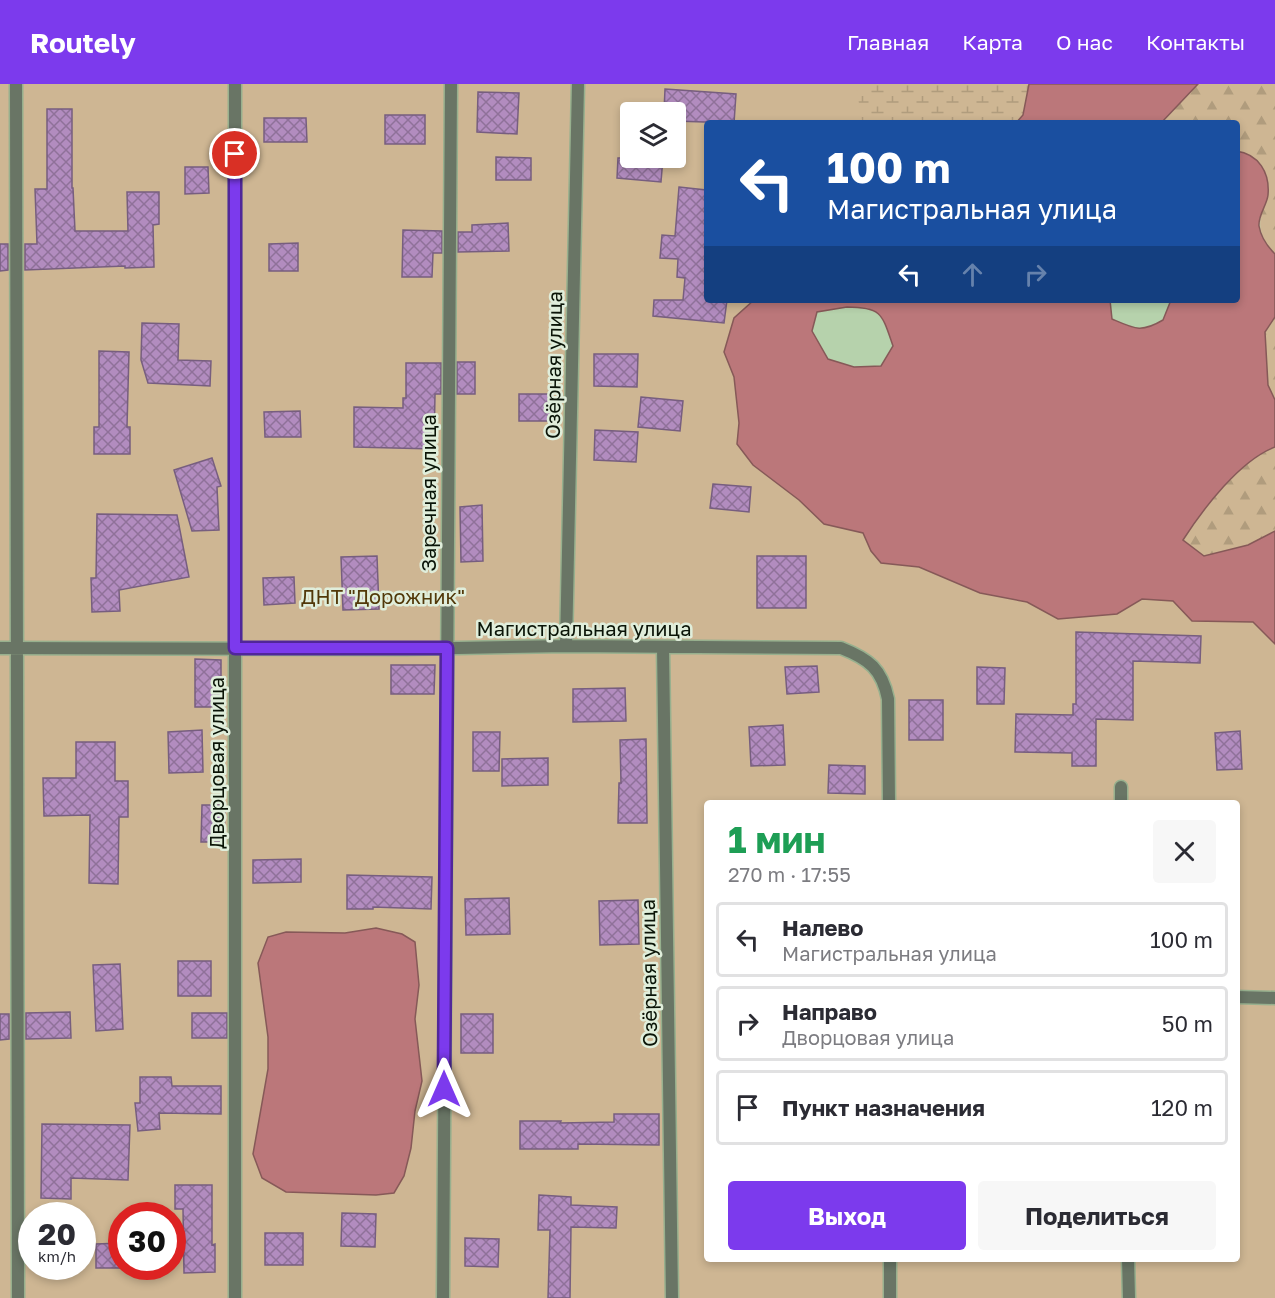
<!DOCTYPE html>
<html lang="ru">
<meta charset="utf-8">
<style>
:root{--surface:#fff;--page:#f7f7f7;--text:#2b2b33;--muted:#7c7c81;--line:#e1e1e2;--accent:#7c3aed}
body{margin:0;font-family:"Golos Text",sans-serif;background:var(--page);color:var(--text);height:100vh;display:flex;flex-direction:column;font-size:22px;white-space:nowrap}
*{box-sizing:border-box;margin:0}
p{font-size:20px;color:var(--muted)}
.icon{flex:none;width:33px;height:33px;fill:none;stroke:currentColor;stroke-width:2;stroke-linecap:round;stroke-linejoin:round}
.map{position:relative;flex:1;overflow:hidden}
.drawer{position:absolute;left:704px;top:716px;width:536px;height:462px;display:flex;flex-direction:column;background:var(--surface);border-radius:6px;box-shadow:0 3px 9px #0003}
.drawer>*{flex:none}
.guide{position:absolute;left:704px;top:36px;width:536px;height:183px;border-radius:6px;box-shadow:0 3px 9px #0003;background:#1a4fa0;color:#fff;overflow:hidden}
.fabs{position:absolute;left:620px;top:18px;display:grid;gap:12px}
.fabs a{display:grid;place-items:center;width:66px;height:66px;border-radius:6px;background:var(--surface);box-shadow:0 3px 9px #0003;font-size:30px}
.speed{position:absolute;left:18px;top:1118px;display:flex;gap:12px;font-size:30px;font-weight:700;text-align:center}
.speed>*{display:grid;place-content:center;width:78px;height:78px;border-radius:50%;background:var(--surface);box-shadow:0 3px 9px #0003;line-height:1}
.speed small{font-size:15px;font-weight:400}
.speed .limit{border:9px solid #d22;background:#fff;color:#111}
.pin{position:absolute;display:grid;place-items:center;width:51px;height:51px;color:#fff;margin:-26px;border:3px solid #fff;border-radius:50%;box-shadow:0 2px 6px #0007}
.me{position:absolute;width:66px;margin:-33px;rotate:0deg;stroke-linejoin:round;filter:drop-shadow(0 0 4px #0008)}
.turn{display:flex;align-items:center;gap:21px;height:126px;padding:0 24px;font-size:27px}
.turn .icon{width:78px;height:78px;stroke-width:2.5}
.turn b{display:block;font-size:42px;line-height:51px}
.lanes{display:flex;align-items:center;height:57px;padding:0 24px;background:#0003;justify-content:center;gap:30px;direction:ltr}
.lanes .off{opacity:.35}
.round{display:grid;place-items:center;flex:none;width:63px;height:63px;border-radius:6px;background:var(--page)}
.summary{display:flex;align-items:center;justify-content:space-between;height:102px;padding:0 24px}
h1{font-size:36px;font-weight:700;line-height:45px;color:#1e9e55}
.action{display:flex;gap:12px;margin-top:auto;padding:12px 24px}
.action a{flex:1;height:69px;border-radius:6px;background:var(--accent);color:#fff;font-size:24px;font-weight:700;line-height:69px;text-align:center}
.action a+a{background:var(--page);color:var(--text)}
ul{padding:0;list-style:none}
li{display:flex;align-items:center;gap:18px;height:75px;margin:0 12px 9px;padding:0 12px;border:3px solid var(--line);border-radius:6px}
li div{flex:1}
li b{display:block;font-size:22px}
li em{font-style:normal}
header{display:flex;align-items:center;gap:36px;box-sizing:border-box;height:84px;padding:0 30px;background:var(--accent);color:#fff}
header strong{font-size:28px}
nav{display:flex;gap:33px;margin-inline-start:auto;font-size:21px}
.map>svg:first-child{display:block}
</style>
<header>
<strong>Routely</strong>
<nav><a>Главная</a><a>Карта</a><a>О нас</a><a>Контакты</a></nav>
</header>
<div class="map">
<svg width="1275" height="1214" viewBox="0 0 1275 1214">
<defs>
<pattern id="forest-firs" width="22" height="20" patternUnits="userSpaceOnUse" patternTransform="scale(1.5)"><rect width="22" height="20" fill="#ceb693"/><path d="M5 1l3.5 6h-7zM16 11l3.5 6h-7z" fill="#b09c7d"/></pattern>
<pattern id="wetland-marsh" width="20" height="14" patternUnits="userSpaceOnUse" patternTransform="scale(1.5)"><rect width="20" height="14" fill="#ceb693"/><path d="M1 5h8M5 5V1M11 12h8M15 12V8" fill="none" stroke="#b09c7d"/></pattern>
<pattern id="building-cross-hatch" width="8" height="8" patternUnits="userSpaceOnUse" patternTransform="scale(1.5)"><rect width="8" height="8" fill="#b28cbf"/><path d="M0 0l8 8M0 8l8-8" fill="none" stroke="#8f7199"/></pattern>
</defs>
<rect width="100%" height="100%" fill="#b6d2ac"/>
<path fill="url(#forest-firs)" d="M1198,0H1275V170C1256,150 1257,136 1268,113L1241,68L1236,67V39H1161Z
M1275,233V316L1268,301L1265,248Z
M1275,363V448L1248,461L1204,472L1183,456C1204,424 1239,377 1275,363Z"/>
<path fill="url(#wetland-marsh)" d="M815,0H1029L1023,31L1016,39H818Z"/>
<path fill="#ceb693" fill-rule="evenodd" d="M0,0H856L862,39H706V216H754L734,234L724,268L734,293L739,339L737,360L753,381L799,416L824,440L863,449L871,467L881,479L919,483L980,509L1027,518L1058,535L1117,530L1142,515L1173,517L1253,538L1275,560V1214H0ZM630,28H675V74H630ZM706,718H1236V1174H706ZM32,1131H82V1182H32ZM122,1131H172V1182H122Z"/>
<path fill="#bb777a" stroke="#865958" stroke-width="1.5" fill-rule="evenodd" d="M1029,0H1198L1161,39H1016L1023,31Z
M1236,67C1259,70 1270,89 1268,111C1267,121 1258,131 1259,142C1261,154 1267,162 1275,170V233L1265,248L1268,301L1275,316V363C1240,376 1203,425 1183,456L1204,472L1248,461L1275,447V560L1253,538L1192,537L1173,517L1142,515L1117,530L1058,535L1027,518L980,509L919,483L881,479L871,467L863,449L824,440L799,416L753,381L737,360L739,339L734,293L724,268L734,234L754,216H1110L1112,235C1135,245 1141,249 1163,236L1171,216H1236ZM847,223C882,223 882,230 893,262L881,282L854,283L828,275L812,247L817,228Z
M376,844L402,850L415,858L419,901L415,935L422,997L415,1027L411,1064L404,1092L394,1109L376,1111L286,1108L262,1094L253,1070L268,985V953L258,879L268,853L286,848L345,849Z"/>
<path fill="url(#building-cross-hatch)" stroke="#775e7f" stroke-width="1.5" d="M665,5L736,10L734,39L675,37V28H664Z
M478,8L519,9L517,50L477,48Z
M47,25H72V104H73L75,147H128L127,108H159V140L153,141L154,183L125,184V182L25,186V160H37L35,105H47Z
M385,31H425V60H385Z
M264,34H306L307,58H264Z
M496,73L531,74V96H496Z
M618,74H663L661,98L617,94Z
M185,83H208L209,109L185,110Z
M679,103L706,106V216H727L724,239L653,232L654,216H683L685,194L677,193L678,175L660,174L662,151L675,152Z
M508,139L509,167L458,168V148H472V141Z
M403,146L442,147V169H433L432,193H402Z
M298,159V187H269V160Z
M0,160H8V186L0,187Z
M142,239L179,240L178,276L211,277L210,302L148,299L141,276Z
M99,267L129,268L127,343H130V370H94V343H99Z
M594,270H638L637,303L594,302Z
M457,278H475V310H457Z
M406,279H441V310H435L434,365L354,363V323L403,324V314H406Z
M519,310H550V337H519Z
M641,313L683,317L680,347L638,343Z
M300,327L301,353H265L264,328Z
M595,346L638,348L636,378L594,376Z
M212,374L221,402L217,403L219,446L192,447L174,386Z
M713,400L751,403L749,428L710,424Z
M482,421L483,477L461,478L460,423Z
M97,430L177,431L189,493L119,506L120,527L92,528L91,494H96Z
M377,472L379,525L343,526L341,473Z
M757,472H806V524H757Z
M294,493L295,519L264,521L263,494Z
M1076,548L1201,552L1200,579L1133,577V636L1096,635V682H1072V669L1015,668L1016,630L1073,631V620H1076Z
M195,575L221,576V623H195Z
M391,581H435L434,610H391Z
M817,582L819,608L787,610L785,583Z
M977,583L1005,584L1004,620H977Z
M625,604L626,637L573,638V605Z
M909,616H943V656H909Z
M783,641L785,681L751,682L749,643Z
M202,646L203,688L169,689L168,648Z
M1240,647L1242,685L1217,686L1215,649Z
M473,648H500L499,687H473Z
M646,655L647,739H618L619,699H621L620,656Z
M76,658H115V697H128V733H119L118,800L89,799L90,731L44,732L43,694H76Z
M548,674V701L502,702V675Z
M829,681L865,682V710L828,709Z
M202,721H225L224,758H201Z
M301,775V798L253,799V776Z
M347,791L432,793L431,825L373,823V825H347Z
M509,814L510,850L466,851L465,815Z
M638,816L639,860L600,861L599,817Z
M178,877H211V912H178Z
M120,880L123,945L96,947L93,881Z
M70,928L71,954L26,955V929Z
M192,929H227V954H192Z
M0,930H9V955L0,956Z
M461,930H493V969H461Z
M140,993H171L172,1002H221V1030L159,1029L160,1045L138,1047L135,1019H140Z
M614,1030H659V1061L578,1060V1065H520V1037H561L560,1039L614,1038Z
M42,1040L130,1041L128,1096L71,1094V1115L41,1114Z
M175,1101H212V1161L215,1160V1188L184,1189L183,1125H175Z
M539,1111L571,1113V1121L617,1123L616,1144L571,1143L570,1214H548L550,1146H538Z
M342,1129L376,1130L375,1163L341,1162Z
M265,1149H303V1181H265Z
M465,1154L499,1155L498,1183L465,1182Z
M122,1159V1184H96V1160Z"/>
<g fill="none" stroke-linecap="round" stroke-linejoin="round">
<defs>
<path id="street" d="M16,0L18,1214
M235,0V1214
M566,562L578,0
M663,563L672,1214
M0,564L406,565L566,562L841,564C869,575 882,585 888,615L889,718
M1121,718V703
M1236,913L1275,914
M890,1174V1214
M1128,1174L1129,1214
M443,1214L451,0"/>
</defs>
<use href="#street" stroke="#97b08e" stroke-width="15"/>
<use href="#street" stroke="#697565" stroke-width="12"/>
</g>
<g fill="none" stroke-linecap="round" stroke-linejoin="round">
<defs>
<path id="route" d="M235,70V564H447L444,1005"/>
</defs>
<use href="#route" stroke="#51269a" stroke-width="15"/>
<use href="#route" stroke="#7c3aed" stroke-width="10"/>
</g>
<g text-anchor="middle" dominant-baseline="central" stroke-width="5" stroke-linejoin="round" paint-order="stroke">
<g font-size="20" fill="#0a1407" stroke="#e0eedb">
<text transform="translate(553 281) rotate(-89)">Озёрная улица</text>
<text transform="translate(428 409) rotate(-90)">Заречная улица</text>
<text x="584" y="544">Магистральная улица</text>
<text transform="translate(216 679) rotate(-90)">Дворцовая улица</text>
<text transform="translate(648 889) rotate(-91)">Озёрная улица</text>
</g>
<g font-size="20" fill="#513809" stroke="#e0eedb">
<text x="383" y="512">ДНТ "Дорожник"</text>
</g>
</g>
</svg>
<div class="fabs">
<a><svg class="icon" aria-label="layers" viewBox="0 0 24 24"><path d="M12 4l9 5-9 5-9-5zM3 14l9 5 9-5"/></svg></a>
</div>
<div class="speed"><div>20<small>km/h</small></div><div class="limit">30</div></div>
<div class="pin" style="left:235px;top:70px;background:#d93025"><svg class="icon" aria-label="arrive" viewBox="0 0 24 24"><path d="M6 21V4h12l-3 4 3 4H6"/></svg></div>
<svg class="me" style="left:444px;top:1005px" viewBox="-20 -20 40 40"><path d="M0-17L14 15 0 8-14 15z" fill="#7c3aed" stroke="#fff" stroke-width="4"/></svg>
<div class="guide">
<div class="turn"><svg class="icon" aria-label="left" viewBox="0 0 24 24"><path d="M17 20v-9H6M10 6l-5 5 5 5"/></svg><div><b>100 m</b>Магистральная улица</div></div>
<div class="lanes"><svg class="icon" aria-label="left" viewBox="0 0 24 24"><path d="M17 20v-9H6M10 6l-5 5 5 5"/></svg><svg class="icon off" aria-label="ahead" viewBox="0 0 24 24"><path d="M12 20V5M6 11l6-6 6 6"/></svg><svg class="icon off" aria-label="right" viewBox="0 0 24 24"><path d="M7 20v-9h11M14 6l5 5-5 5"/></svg></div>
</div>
<section class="drawer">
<div class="summary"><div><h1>1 мин</h1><p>270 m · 17:55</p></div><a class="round"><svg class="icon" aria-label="close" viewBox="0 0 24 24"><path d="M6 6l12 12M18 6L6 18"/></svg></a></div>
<ul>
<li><svg class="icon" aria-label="left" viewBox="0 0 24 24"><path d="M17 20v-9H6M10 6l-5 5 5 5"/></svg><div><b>Налево</b><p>Магистральная улица</p></div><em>100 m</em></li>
<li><svg class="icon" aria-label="right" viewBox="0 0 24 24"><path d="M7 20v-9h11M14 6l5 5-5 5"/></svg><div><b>Направо</b><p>Дворцовая улица</p></div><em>50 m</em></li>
<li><svg class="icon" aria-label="arrive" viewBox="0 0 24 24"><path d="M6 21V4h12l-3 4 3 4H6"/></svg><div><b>Пункт назначения</b></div><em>120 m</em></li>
</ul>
<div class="action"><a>Выход</a><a>Поделиться</a></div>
</section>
</div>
